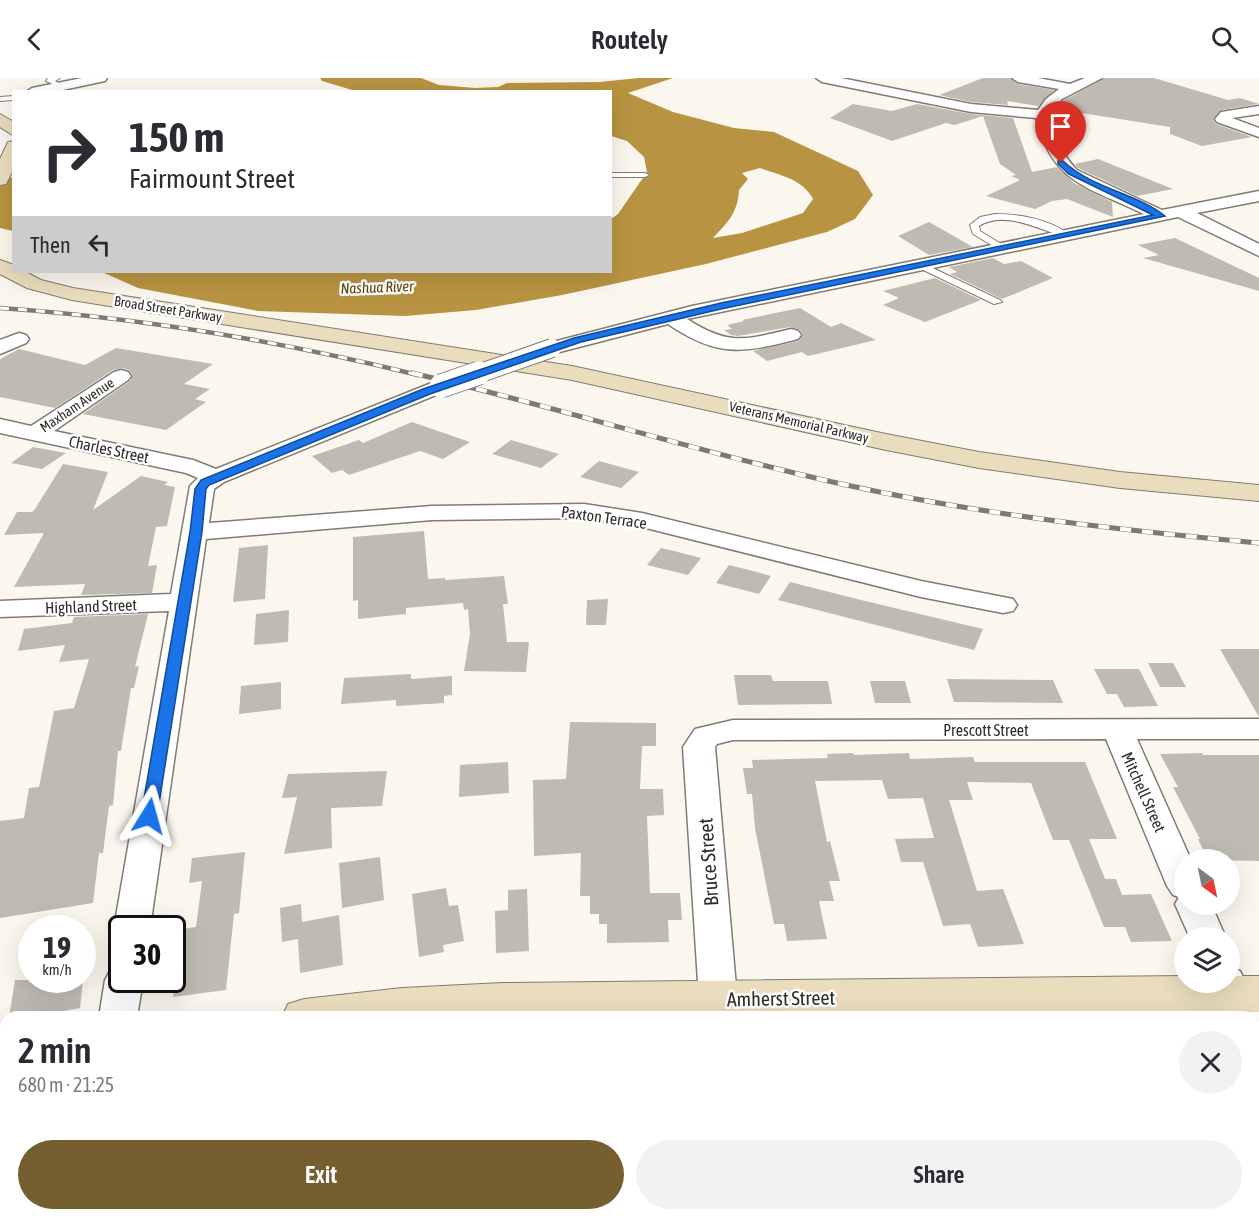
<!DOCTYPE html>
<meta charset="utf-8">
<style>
:root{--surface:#fff;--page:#f2f2f3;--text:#2b2b33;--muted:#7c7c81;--accent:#755f2e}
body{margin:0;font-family:"Asap Condensed",sans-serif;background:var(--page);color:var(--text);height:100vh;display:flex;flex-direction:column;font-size:22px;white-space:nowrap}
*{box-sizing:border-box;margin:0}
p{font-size:20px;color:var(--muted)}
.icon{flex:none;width:33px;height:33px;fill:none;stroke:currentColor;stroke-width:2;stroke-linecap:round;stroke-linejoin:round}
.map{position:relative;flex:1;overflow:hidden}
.details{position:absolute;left:0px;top:933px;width:1260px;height:210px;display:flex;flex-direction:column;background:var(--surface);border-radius:18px 18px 0 0;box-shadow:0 6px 24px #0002}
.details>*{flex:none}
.hud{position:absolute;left:12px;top:12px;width:600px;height:183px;border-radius:0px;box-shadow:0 6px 24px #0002;background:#fff;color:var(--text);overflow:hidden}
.needle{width:39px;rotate:147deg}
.fabs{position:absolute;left:1174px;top:771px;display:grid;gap:12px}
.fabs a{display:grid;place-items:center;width:66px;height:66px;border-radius:50%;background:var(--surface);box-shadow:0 6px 24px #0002;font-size:30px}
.speed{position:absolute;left:18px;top:837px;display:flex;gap:12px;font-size:30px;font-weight:700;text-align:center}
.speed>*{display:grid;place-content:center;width:78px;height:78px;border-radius:50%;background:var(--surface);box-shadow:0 6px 24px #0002;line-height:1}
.speed small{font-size:15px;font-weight:400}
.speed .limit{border:3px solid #111;border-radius:9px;background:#fff;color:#111}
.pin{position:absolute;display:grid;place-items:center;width:51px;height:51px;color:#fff;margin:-62px -26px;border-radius:50% 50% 50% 0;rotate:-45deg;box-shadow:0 0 6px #0007}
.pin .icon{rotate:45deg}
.me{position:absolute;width:66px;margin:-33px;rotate:8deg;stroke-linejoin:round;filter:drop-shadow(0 0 4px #0008)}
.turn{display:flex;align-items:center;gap:21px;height:126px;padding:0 18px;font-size:27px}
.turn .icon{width:78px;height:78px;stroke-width:2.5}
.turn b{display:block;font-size:42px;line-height:51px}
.then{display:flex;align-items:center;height:57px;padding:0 18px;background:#0003;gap:12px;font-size:22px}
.round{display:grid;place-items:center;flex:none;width:63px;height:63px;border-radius:32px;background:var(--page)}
.head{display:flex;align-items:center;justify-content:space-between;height:102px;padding:0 18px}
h1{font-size:36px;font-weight:600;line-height:45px}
.primary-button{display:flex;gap:12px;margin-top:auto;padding:12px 18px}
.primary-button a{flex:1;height:69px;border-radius:36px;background:var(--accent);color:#fff;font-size:24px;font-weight:600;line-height:69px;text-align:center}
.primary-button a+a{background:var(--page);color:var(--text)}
header{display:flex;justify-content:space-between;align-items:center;height:78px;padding:0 18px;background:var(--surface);font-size:27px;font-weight:600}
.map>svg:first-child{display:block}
</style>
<header><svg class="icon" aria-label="back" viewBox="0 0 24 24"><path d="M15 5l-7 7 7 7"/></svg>Routely<svg class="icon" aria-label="search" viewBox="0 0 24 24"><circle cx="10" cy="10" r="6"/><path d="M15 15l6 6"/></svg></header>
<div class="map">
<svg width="1259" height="1143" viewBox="0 0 1259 1143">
<rect width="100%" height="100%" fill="#fbf7ee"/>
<path fill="#ffe3a9" d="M204,1137H435L488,1143H158Z"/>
<path fill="#b89442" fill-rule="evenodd" d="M320,0H421L439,7L475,10L498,9L507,5L599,4L639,0H673L628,15L673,34L734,50L774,54L858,93L873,117L855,141L827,154L706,186L562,217L476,232L405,238L258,233L138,210L102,194H610L611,141L618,136L647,94L644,79L627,63L611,58L610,14H359L322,3ZM760,90C779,97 803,101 813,121L803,135L742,155L713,160C727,145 738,135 739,112L748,101L742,95Z
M0,96L13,100V153L0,150Z"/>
<path fill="#bfbbb3" d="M983,0H1010L1018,6L1054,12L1038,28L1007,23L1008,27L971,24L939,17Z
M1104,0H1154L1228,22L1240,20L1259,26L1221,32L1213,41L1216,46L1252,59L1202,68L1170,56V49L1056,31L1063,23Z
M853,26L892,33L917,26L971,36L1013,40L1032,94L1057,89L1074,105L1112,124L1113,139L1067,121L1052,123L1035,131L986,118L1020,102L1011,98L1016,97L1000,86L983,38L955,47L946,45L892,63L830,40Z
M1098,81L1173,111L1137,118L1078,90L1075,86Z
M929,144L973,169L929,177L898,158Z
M1175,160L1259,200V213L1143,180L1159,177L1138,167Z
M993,180L1004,186L1021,183L1053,200L1002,221L950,196L957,194L949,189Z
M935,200L981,222L925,244L883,227L899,220L883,213Z
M800,230L831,249L841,245L876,262L808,278L802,274L767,283L753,273L799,263L803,257L800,252L790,249L738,258L731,257L724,252L732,251L727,247L744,243L742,242Z
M116,270L213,286L184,306L210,311L195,321L206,324L166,352L83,336L130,303L133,297L129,292L122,290L113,292L55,330L0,319V281L19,271L85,287Z
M412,344L470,364L443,381L420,373L349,397L342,392L332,395L312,378L359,362L363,365Z
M511,362L559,376L541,390L492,376Z
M33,369L66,375L42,391L11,385Z
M599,383L639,394L621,410L580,399Z
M63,386L108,394L93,432L141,398L168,404L164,407L175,409L167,448L156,449L148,488L157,487L152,515L81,517L85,506L14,509L44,455L4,457L17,434H32L35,431Z
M424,453L428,501L445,500V502L504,498L508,526H503L507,564H529L526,594L464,593L470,556L468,531L464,532L463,525L406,530V536L358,541V522L353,523V459Z
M268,467L265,521L233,524L239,470Z
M661,470L674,473L701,480L688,497L647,487Z
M729,487L757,494L771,498L759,516L716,505Z
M790,504L861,522L983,551L974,572L778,522Z
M608,521L606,547H586L587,522Z
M289,532L288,564L254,567L256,536Z
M148,536L135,589L139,588L134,610H131L121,673H118L113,727L109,728L103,775H99L93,825L0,840V743L24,740L29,710L39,709L54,633L74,630L89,581L59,584L65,567L18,573L24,551L72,545L74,539Z
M1220,571H1259V639Z
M1148,585H1173L1186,609H1160Z
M1094,591H1139L1158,628L1124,629L1117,616H1107Z
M411,596V601L452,598V617L444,618V625L396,628V622L341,626L344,600Z
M734,597H771L773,603H828L832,626L738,627Z
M947,601L1053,602L1063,625L954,624Z
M870,603H905L911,625H875Z
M281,604V631L239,636L241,608Z
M570,644L656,645V668H642L640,711H663L664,737L647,738L650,815H680L682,842H668L669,864L607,865V846H599V836H590V818H580L581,775L534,778L533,702L566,701Z
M853,675L854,677L909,675L910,681L973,679L975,684H1085L1117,761H1089L1105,801H1116L1122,817L1151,816L1172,863L1131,864L1125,849H1104L1069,762H1053L1031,705L967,704L973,722H949L977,813L1003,811L1024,866L978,869L970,846L943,848L923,784H901L895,761L934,760L923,720L888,721L882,702L815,703L827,764L830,763L840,803H829L834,823H819L827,861L787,863L784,846H774L755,750L752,716H747L743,690H753L752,682L828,680L827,676Z
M1202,675L1203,677H1259V783L1208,782L1198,761H1200L1173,709H1178L1160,676Z
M508,684L509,715L459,719L460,687Z
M387,693L382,728L331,730L332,770L284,776L297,719L282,720L288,696Z
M245,774L239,835L234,836L226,912L173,919L183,851L196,849L202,803L189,805L192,780Z
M380,779L384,822L342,830L339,785Z
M446,810L449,828L458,827L464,863L443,867L444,874L419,879L412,816Z
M527,811L529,873L496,875L495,833L508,832V812Z
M301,826L302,844L339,837L343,887L300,895L298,861L282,864L280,830Z
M15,902H83L80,930L31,939H9Z"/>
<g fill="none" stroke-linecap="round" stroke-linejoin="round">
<defs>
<path id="lane" d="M48,0H60L55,3L64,8L61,10L46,3Z
M14,18V22L0,23V19Z
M610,95H645L649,97L645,99H610Z
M995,136C1018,136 1050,141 1068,156C1057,164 1011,128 979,148L980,153L1006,169L998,171L973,156L970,147L980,139Z
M918,183L1000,222L1002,224L994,226L915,188V184Z"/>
<path id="street" d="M82,0H107L105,3L53,14H26L32,10Z
M816,0H841L971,26L1038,32L1046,21L1059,11L1018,4L1012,0H1038L1070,6L1085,0H1102L1062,21L1049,36C1055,58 1061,76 1077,92L1162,132L1259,113V123L1197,135L1259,166V178L1178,139L687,241C729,268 745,262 791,251L798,253L801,257L798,261C743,275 718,280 668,246L552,276L545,274L542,270L545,266L692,228L1144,136C1089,109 1052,106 1036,40L971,34L822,4Z
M1259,28V36L1232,40L1259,50V59L1217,44L1215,41L1221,34Z
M19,255L26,257L29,261L26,265L0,276V262Z
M121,292L128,294L131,298L128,302L54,353L193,382L216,391L434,304L441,302L448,304L452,308L448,312L224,404L214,411L209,445L432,428L584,426L642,435L921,503L1003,519L1013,521L1017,527L1013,533L1003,535L921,519L642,449L584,440L432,442L206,461L150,850H122V861L114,850L169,533L0,539V523L171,516L190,408L198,400L186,395L0,355V341L31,348L114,294Z
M1259,641V661H1137L1191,782H1185V826H1211L1226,860H1190L1175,826L1179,819L1173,817L1167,808L1106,661L733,662L717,666L715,669L737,920L732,931L718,935L704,931L699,920L683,669L695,651L733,642Z
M122,888V902H143L137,939H99L105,902L111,891Z
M1230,890L1240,893L1259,932V991L1254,989V939H1224L1208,904H1230Z"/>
<path id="secondary" d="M0,36L14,44V58L0,49Z
M14,63V90L6,106L0,107V81L8,64Z
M0,182L14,187V194H26L41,202L73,210L572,288L886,356L979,374L1120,394L1259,407V423L1120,410L979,390L886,372L572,302L72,222L27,210L0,196Z
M1185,898V904H1230V898H1259V934L282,939L288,926L304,921L402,910L502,905Z
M6,968V1008L0,1009V969Z"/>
</defs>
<use href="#lane" stroke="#807c74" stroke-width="2"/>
<use href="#street" stroke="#807c74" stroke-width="3"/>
<use href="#secondary" stroke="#807c74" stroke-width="2"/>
<use href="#lane" fill="#fff" fill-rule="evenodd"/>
<use href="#street" fill="#fff" fill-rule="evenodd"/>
<use href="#secondary" fill="#eaddbe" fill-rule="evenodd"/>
<defs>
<path id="rail-far1" d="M0,230C142,240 280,263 418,297"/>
<path id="rail" d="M412,295C554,328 694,373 837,405C976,436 1118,452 1259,465"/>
</defs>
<use href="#rail-far1" stroke="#7d7a74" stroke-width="4.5"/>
<use href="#rail" stroke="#7d7a74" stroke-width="5"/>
<use href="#rail-far1" stroke="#fff" stroke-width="3" stroke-dasharray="9" stroke-linecap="butt"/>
<use href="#rail" stroke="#fff" stroke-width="4" stroke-dasharray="11" stroke-linecap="butt"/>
<defs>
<path id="street-bridge-far1" d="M475,297L552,270"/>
<path id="street-bridge" d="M441,308L479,295"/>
</defs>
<use href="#street-bridge-far1" stroke="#807c74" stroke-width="20" stroke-linecap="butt"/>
<use href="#street-bridge" stroke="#807c74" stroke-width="25" stroke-linecap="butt"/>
<use href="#street-bridge-far1" stroke="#fff" stroke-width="18"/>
<use href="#street-bridge" stroke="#fff" stroke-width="23"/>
</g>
<path fill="#1a73e8" stroke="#114b97" stroke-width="1.5" d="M1058,83H1063C1093,111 1136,115 1165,138L721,231L581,264L430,316L209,407L206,411L202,454L157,738L154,742H143L141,738L190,454L195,411L201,402L423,311L574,260L721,225L1153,137L1069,96L1058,86Z"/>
<g text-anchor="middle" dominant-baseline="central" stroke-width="5" stroke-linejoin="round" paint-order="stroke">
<g font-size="14" fill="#2d2c28" stroke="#fff">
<text transform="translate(168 231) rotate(9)">Broad Street Parkway</text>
<text transform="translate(77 327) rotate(-34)">Maxham Avenue</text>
<text transform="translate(799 344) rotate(13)">Veterans Memorial Parkway</text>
</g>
<g font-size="15" font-style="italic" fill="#604803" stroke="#fff">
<text transform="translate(377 209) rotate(-2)">Nashua River</text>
</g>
<g font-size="16" fill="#2d2c28" stroke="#fff">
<text transform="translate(109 371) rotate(12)">Charles Street</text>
<text transform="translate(604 439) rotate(8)">Paxton Terrace</text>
<text transform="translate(91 528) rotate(-2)">Highland Street</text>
<text x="986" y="652">Prescott Street</text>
<text transform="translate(1144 714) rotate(66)">Mitchell Street</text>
</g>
<g font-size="20" fill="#2d2c28" stroke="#fff">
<text transform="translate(708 784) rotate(-94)">Bruce Street</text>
<text transform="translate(781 920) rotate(-1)">Amherst Street</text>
</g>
</g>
</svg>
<div class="fabs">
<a><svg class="needle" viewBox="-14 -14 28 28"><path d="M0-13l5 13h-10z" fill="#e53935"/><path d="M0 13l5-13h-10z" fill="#7c7c81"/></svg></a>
<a><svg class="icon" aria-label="layers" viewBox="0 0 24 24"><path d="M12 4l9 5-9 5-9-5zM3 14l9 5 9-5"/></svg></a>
</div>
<div class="speed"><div>19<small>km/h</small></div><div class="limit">30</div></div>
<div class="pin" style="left:1061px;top:85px;background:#d93025"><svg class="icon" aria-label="arrive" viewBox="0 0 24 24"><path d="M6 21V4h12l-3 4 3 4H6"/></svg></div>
<svg class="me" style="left:149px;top:738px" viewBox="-20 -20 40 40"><path d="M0-17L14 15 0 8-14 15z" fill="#1a73e8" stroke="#fff" stroke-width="4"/></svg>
<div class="hud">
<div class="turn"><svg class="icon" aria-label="right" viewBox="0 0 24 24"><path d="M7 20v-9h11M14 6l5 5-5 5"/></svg><div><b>150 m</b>Fairmount Street</div></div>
<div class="then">Then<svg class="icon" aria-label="left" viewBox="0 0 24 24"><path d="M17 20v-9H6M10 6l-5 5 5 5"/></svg></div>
</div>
<section class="details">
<div class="head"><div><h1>2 min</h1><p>680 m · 21:25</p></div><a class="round"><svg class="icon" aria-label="close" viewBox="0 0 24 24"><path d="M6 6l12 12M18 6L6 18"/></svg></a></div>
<div class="primary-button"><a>Exit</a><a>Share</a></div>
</section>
</div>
